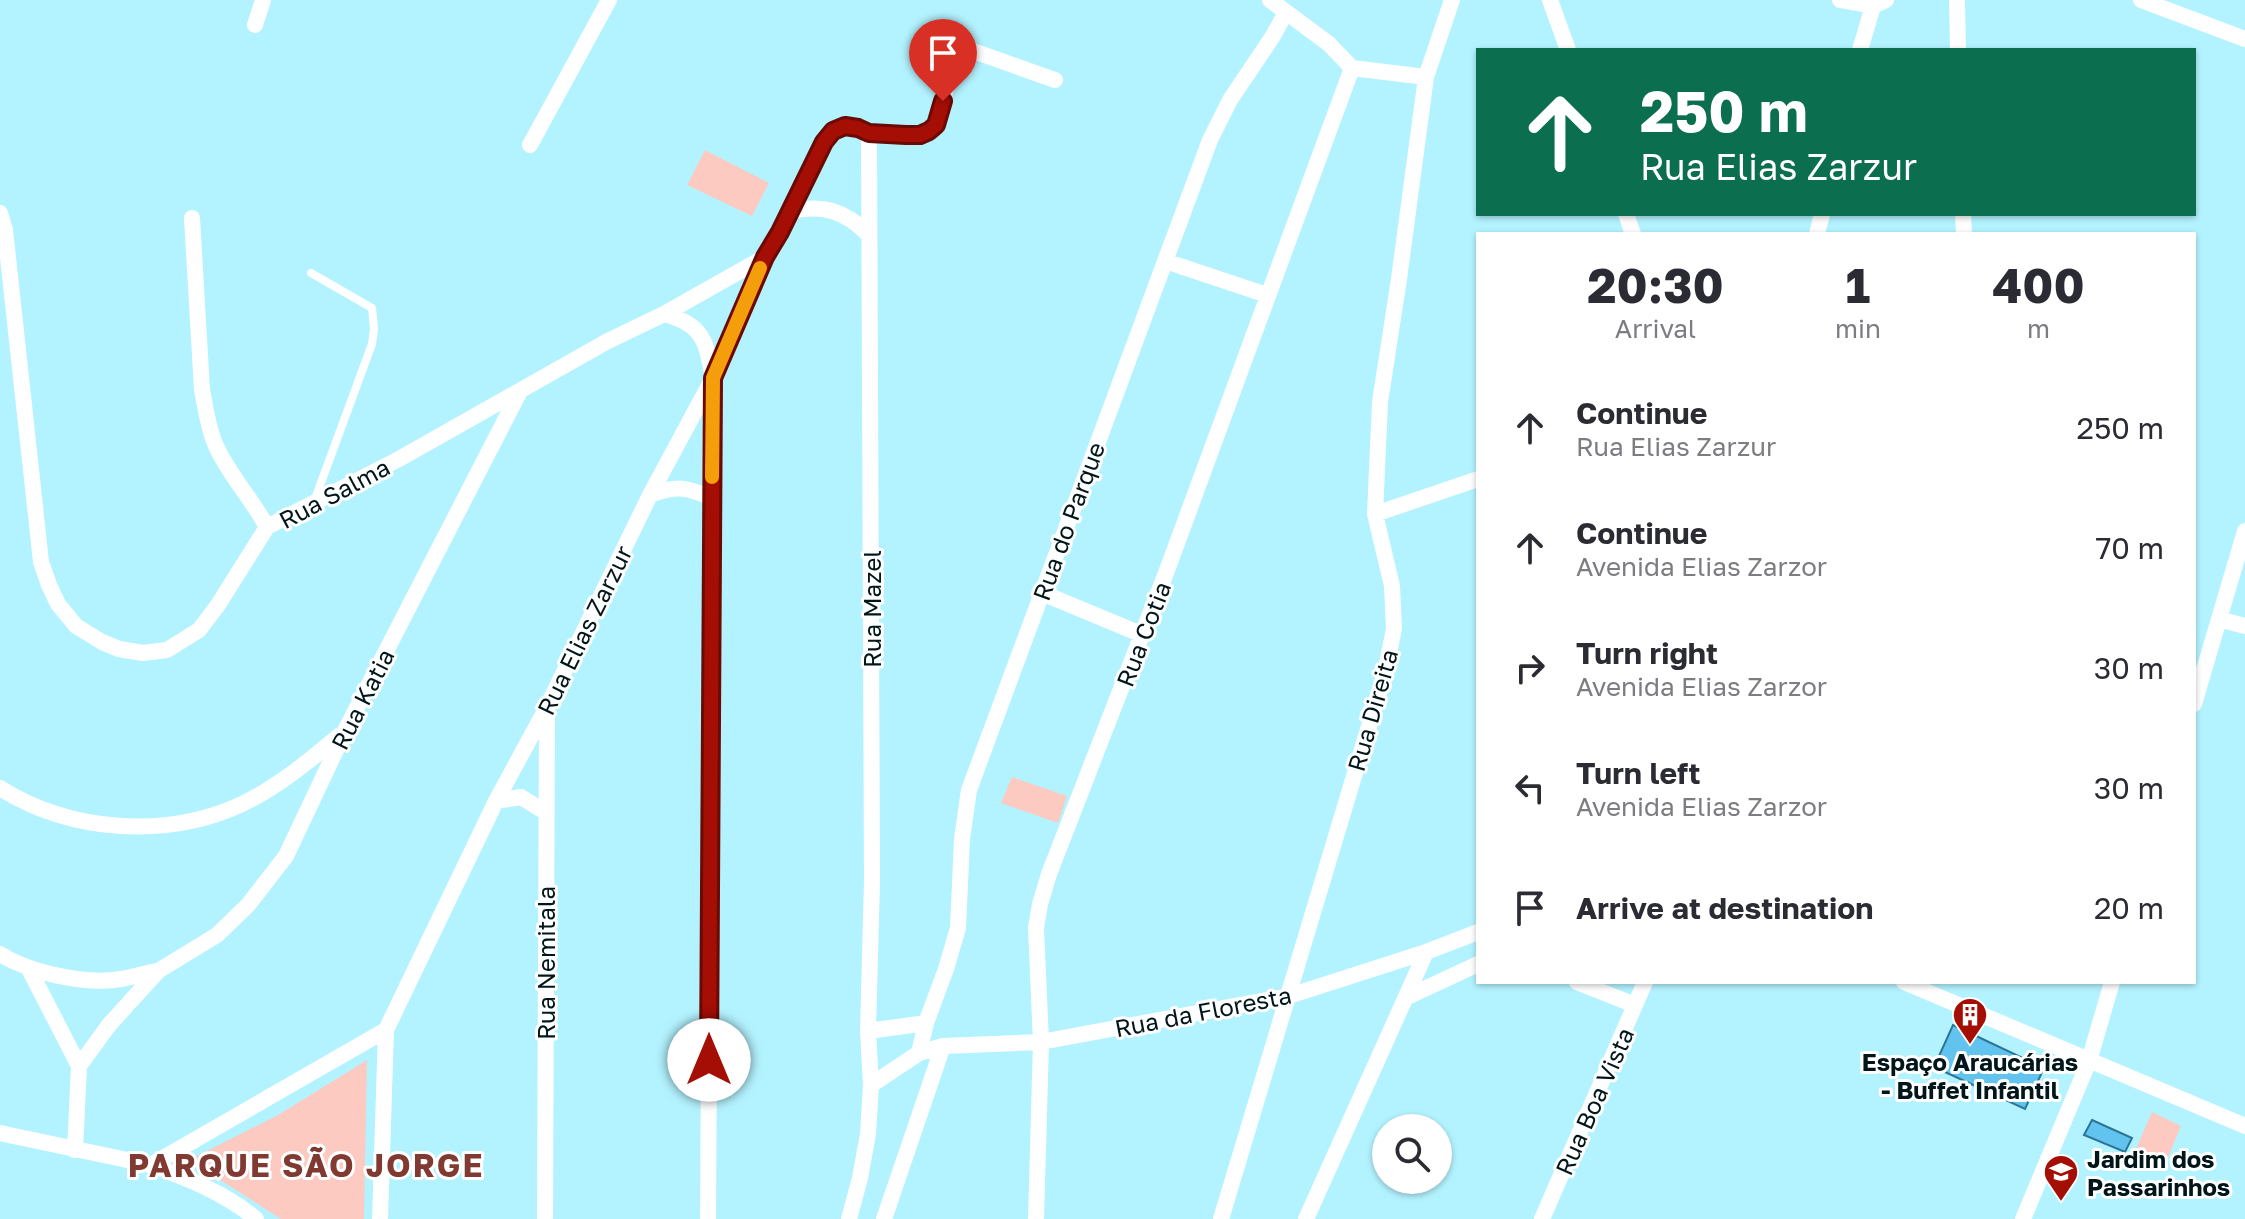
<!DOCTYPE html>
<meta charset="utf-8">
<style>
:root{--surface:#fff;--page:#f2f2f3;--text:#2b2b33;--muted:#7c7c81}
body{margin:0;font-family:"Golos Text",sans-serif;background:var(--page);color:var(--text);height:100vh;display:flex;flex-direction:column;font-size:30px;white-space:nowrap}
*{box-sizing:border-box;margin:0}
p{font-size:26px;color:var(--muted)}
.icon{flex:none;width:44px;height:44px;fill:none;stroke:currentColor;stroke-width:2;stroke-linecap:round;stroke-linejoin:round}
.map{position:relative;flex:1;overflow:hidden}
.panel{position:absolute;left:1476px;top:232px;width:720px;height:752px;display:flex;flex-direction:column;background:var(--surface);border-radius:0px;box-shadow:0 2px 6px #0004}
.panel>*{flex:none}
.hud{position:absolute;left:1476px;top:48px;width:720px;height:168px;border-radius:0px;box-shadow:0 2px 6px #0004;background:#0b6e4f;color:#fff;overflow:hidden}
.tools{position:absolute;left:1372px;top:1114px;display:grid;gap:16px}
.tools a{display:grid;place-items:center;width:80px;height:80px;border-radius:50%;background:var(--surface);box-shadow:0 2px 6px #0004;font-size:40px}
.pin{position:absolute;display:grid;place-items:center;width:68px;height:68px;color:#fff;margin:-82px -34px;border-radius:50% 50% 50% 0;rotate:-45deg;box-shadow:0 0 8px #0007}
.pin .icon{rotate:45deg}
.me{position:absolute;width:88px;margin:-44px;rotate:0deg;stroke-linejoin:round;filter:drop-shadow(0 0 6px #0008)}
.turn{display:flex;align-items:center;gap:28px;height:168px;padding:0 32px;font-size:36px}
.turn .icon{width:104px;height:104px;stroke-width:2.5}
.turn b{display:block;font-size:56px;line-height:68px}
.eta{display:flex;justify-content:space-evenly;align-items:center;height:136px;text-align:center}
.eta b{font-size:48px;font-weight:700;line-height:56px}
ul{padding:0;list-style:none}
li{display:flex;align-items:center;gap:24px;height:120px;padding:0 32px}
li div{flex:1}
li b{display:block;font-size:30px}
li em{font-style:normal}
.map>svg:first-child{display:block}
</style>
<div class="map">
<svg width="2245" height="1219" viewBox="0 0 2245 1219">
<rect width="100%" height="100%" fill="#b3f3ff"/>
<path fill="#fdcac1" d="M705,150L769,183L752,216L687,185Z
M1012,777L1067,796L1058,823L1001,803Z
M367,1060L364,1219H281L189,1160L278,1115Z
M2152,1112L2181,1126L2162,1172L2132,1158Z"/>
<path fill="#63c3ef" stroke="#2b7696" stroke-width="2" d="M1953,1025L2044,1068L2025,1109L1934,1067Z
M2092,1120L2132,1138L2125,1152L2084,1135Z"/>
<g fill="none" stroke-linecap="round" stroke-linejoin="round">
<path stroke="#fff" stroke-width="8" d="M311,273L372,308L374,329L372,344L315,499"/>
<path stroke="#fff" stroke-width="16" d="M1270,0L1329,44L1352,68L1426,77
M1550,0L1568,50
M1840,0L1873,6
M1957,0L1958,50
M2141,0L2245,39
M255,25L263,0
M1860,50L1873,6L1886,0
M530,145L609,0
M791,211C799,195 822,138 835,130C848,122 858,132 871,133C892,135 920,140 936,125L956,53L962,47L1055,80
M0,213L5,230L41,562L49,585L58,604L76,626L102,642L119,649L143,653L167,650L199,630L218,605L267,527L399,459L606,342L664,314L765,257
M1626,214L1633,234
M1963,214L1964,234
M192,218L202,390C206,409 208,429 216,446C229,475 252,499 267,527
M1817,234L1822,214
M1165,261L1267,295
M664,314C703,324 706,341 713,378L708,1219
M650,495C677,485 686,487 712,498
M1375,514L1478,479
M1042,593L1143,635
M2219,619L2245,626
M2194,704L2245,531
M0,788C70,832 165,839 240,805C278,787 309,761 340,735
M496,801L521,797L545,812
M0,954C30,973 86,985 121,979C133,977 146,973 158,971
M28,967L79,1066
M1577,982L1635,1005
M1904,982L2245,1126
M1405,998L1478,964
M868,1031L926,1023
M919,1053L926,1023L946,969L958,928L962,839L969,790L1210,140L1230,100L1273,36L1286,12
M871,1085L919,1053L943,1046L1041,1042L1289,996L1426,952L1478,932
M0,1133L151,1165L386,1030L496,801L547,707L650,495L713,378L765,257L791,211C823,204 845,211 868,234
M75,1150L79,1066L109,1025L158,971L217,935L248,905L286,856L345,731L520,391
M151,1165C189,1179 225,1193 256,1219
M380,1219L386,1030
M545,1219L547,713
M849,1219L860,1178L868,1134L871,1085L868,1031L872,881L869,133
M884,1219L943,1046
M1036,1219L1041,1042L1036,928L1040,904L1049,874L1166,573L1352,68
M1221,1219L1385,673L1394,629L1392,586L1375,514L1380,402L1399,279L1426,77L1452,0
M1306,1219L1426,952
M1542,1219L1645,982
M2023,1219L2089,1061L2112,982"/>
</g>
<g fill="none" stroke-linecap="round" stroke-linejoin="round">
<defs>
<path id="route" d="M709,1060L713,378L765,257L780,232L824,142L833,131L845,126L858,128L869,133L906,135H920L929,131L936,125L943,101"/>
</defs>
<use href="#route" stroke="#6b0903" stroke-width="20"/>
<use href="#route" stroke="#a40e05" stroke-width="14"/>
<path stroke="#f59e0b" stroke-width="14" d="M712,477L713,378L760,268"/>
</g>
<defs>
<symbol id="building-pin" viewBox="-11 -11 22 30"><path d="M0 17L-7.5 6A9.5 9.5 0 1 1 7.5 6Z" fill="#a40e05" stroke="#fff"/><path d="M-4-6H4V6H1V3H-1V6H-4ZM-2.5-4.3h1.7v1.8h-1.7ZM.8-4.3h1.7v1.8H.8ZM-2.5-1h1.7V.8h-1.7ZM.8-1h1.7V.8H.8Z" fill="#fff"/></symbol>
<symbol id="school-pin" viewBox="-11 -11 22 30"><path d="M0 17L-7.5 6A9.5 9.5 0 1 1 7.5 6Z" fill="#a40e05" stroke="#fff"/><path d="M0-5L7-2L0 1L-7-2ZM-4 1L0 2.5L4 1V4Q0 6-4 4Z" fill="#fff"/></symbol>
</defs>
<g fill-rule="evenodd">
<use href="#building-pin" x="1950" y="995" width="40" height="54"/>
<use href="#school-pin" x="2041" y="1152" width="40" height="54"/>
</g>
<g text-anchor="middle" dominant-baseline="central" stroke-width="6" stroke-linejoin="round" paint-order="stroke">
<g font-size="24" fill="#00161a" stroke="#fff">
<text transform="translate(334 493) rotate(-28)">Rua Salma</text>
<text transform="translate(1068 521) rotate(-70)">Rua do Parque</text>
<text transform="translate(871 609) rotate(-90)">Rua Mazel</text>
<text transform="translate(584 630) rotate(-64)">Rua Elias Zarzur</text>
<text transform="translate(1143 634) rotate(-69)">Rua Cotia</text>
<text transform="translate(362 699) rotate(-63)">Rua Katia</text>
<text transform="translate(1372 710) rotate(-74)">Rua Direita</text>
<text transform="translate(545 963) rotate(-90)">Rua Nemitala</text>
<text transform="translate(1203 1011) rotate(-11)">Rua da Floresta</text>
<text transform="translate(1594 1101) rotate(-66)">Rua Boa Vista</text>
</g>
<g font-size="24" font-weight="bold" fill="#00161a" stroke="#fff">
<text x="1970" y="1061">Espaço Araucárias<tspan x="1970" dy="28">- Buffet Infantil</tspan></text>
<text x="2087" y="1158" text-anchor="start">Jardim dos<tspan x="2087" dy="28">Passarinhos</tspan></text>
</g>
<g font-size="32" font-weight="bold" letter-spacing="2" fill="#813a31" stroke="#fff">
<text x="306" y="1165">PARQUE SÃO JORGE</text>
</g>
</g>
</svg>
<div class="tools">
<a><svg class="icon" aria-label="search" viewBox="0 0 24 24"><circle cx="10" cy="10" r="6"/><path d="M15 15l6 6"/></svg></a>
</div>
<div class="pin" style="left:943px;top:101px;background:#d93025"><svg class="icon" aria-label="arrive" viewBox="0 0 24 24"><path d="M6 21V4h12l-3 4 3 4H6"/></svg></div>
<svg class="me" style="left:709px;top:1060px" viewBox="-20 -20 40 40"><circle r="19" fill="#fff"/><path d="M0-13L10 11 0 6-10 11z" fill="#a40e05"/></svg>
<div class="hud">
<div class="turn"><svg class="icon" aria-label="ahead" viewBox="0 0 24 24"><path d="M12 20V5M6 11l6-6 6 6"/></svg><div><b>250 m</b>Rua Elias Zarzur</div></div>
</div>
<section class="panel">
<div class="eta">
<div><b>20:30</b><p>Arrival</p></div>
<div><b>1</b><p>min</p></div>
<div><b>400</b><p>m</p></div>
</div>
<ul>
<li><svg class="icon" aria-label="ahead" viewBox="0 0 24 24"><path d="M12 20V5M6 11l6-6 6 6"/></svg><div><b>Continue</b><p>Rua Elias Zarzur</p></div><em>250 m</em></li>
<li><svg class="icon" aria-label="ahead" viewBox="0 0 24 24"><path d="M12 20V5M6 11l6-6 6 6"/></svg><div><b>Continue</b><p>Avenida Elias Zarzor</p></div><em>70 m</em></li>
<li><svg class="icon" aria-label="right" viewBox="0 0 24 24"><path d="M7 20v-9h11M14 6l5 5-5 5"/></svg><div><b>Turn right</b><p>Avenida Elias Zarzor</p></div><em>30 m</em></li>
<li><svg class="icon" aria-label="left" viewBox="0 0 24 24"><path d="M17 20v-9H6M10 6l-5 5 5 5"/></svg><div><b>Turn left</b><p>Avenida Elias Zarzor</p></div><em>30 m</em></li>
<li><svg class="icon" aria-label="arrive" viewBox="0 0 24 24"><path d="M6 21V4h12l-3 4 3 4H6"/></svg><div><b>Arrive at destination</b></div><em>20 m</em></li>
</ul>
</section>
</div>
